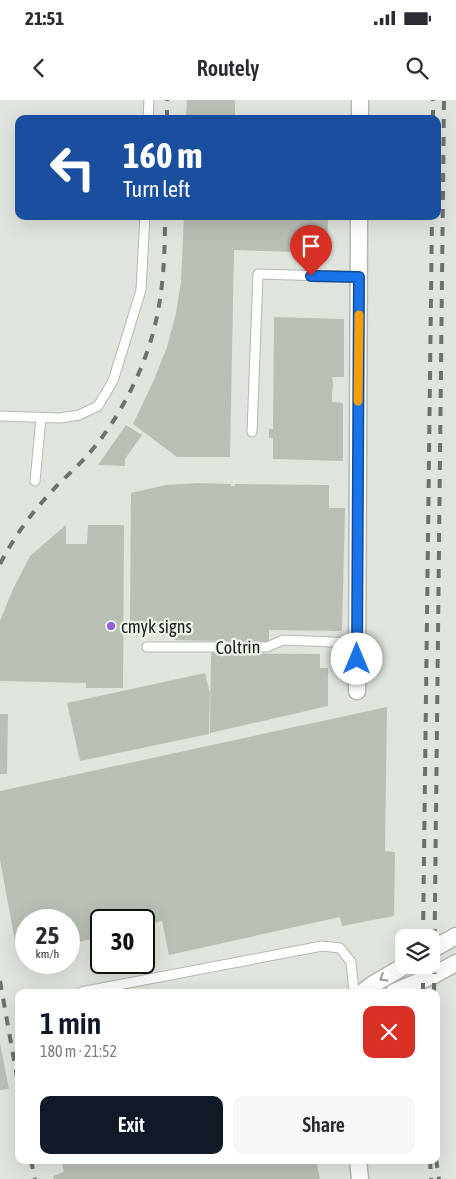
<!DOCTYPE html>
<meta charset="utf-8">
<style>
:root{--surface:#fff;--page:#f7f7f7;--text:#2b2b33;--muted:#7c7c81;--accent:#111827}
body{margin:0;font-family:"Asap Condensed",sans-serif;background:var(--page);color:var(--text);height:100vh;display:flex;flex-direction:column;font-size:19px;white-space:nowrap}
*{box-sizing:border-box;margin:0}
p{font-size:16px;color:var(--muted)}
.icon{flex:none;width:28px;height:28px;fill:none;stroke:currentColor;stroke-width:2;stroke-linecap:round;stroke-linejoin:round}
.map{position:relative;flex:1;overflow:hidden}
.panel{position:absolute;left:15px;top:889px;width:425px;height:175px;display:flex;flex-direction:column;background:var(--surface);border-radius:10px;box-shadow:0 5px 20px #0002}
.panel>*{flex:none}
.banner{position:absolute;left:15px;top:15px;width:426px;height:105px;border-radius:10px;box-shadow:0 5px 20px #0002;background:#1a4fa0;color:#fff;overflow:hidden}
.tools{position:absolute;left:395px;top:829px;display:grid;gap:10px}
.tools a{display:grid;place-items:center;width:45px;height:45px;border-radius:10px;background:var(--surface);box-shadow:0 5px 20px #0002;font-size:25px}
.speed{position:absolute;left:15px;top:809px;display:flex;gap:10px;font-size:25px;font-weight:700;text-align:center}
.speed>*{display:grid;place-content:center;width:65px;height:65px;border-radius:50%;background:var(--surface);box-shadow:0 5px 20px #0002;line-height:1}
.speed small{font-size:12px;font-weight:400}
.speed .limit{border:2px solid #111;border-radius:8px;background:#fff;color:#111}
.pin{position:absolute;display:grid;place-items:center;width:42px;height:42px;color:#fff;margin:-51px -21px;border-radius:50% 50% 50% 0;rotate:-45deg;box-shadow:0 0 5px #0007}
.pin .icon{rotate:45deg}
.me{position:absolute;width:55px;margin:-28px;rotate:0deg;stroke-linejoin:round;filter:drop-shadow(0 0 4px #0008)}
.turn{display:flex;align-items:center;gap:18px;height:105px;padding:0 25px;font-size:22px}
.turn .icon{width:65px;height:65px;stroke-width:2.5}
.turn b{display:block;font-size:35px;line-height:42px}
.round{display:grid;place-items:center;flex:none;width:52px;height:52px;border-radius:10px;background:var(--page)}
.overview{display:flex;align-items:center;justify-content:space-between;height:85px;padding:0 25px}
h1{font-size:30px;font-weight:600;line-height:38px;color:var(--accent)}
.primary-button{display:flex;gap:10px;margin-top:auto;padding:10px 25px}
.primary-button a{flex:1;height:58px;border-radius:10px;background:var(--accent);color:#fff;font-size:20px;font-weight:600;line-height:58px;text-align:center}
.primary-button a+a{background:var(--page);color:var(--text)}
.status{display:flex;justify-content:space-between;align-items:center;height:35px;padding:0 25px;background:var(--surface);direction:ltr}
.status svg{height:14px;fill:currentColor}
header{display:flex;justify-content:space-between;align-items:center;height:65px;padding:0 25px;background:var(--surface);font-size:22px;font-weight:600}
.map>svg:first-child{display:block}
</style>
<div class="status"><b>21:51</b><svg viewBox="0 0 49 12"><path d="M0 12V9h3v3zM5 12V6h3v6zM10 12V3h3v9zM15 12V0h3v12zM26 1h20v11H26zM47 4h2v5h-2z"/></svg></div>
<header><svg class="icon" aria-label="back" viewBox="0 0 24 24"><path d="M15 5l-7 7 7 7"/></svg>Routely<svg class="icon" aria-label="search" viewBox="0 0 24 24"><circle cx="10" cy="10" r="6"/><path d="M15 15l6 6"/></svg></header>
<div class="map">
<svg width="456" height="1079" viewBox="0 0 456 1079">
<rect width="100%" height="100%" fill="#dfe5dc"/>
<path fill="#b8bfb5" d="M187,0H235V19H186Z
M184,116H328L327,153L234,150L230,357H177L133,324L153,282L167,247L176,213L181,182Z
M274,217L344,219V277H332L333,285L332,295V302L343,303V361L273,359V338H269V329H273Z
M126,325L142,335L125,359V366L98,365Z
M199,383L231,384V386H235V384L329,385V408H345L342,531L269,530V542L174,540L175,527L130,526L131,393L166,385Z
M66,425V444H87L88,425H124L123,588H86V583L0,581V521L13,489L30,456Z
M211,553L320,554V568H328V606L210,633Z
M330,553H340V563H330Z
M205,573L210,593L209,634L80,661L67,603Z
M387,607L385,751L395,752L394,816L342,826L340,817L169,855L162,821L150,824V826L144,828V820H101V837L69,844V820H26V850L17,852L0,760V691Z
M0,614H8L7,674H0Z
M0,943L9,989L0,990Z
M61,1060H316L320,1079H54L53,1076L64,1072Z"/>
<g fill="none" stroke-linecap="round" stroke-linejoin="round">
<defs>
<path id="lane" d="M148,19L149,0
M0,316L60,318L79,315L98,306L113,281L141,190L145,116
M252,332L258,174L359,177
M35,381L41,318
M147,547H267L283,540L357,543
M81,892L322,846L340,848L351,862L354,892"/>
<path id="street" d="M360,19V0
M357,591L359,116
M431,850L456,836
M363,892L372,885L406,865
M394,892L434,875L456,863
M358,1060L360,1079"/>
</defs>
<use href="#lane" stroke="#b3b9b0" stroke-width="11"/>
<use href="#street" stroke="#b3b9b0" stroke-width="19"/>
<use href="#lane" stroke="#fff" stroke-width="9"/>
<use href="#street" stroke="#fff" stroke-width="16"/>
<path stroke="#6d716b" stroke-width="4" stroke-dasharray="9 9" stroke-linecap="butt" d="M167,19V0
M433,19V0
M0,464C14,437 32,412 53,390C63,379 75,369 85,358C120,320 149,262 158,211C164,180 165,147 165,116
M423,838L432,116
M423,865V892
M0,881L19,988
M434,892L444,0
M436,1059L439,1079
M31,1060L35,1079
M430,1060L431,1079"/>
</g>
<defs><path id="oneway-chevron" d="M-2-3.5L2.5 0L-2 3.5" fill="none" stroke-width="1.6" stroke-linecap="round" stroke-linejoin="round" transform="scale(1.25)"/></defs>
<use stroke="#989998" href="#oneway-chevron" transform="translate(383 878) rotate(149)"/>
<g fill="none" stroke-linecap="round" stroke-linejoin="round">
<defs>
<path id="route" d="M311,176L359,177L357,559"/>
</defs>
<use href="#route" stroke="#114b97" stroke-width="12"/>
<use href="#route" stroke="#1a73e8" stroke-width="9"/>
<path stroke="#f59e0b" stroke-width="9" d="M358,301L359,215"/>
</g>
<circle fill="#925ed7" stroke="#ecf3e9" stroke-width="2" cx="111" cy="526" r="5"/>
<g text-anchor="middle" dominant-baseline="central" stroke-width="4.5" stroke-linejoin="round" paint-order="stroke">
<g font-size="18" fill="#1a1c19" stroke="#ecf3e9" text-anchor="start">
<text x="121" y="526">cmyk signs</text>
</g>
<g font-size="18" fill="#1a1c19" stroke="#ecf3e9">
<text transform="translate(238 547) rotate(-1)">Coltrin</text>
</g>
</g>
</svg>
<div class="tools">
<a><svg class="icon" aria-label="layers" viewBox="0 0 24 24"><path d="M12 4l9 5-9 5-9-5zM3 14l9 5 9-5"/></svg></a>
</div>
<div class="speed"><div>25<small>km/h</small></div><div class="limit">30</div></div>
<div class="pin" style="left:311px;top:176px;background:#d93025"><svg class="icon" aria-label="arrive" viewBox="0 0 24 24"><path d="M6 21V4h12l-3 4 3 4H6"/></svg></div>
<svg class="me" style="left:357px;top:559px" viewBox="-20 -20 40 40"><circle r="19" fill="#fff"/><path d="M0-13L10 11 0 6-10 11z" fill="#1a73e8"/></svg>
<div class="banner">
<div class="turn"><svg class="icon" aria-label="left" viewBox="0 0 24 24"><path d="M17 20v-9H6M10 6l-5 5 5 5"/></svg><div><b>160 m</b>Turn left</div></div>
</div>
<section class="panel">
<div class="overview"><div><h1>1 min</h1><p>180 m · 21:52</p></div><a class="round" style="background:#d93025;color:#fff"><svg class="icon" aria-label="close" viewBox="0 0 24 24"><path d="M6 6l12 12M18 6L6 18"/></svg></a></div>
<div class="primary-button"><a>Exit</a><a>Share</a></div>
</section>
</div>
